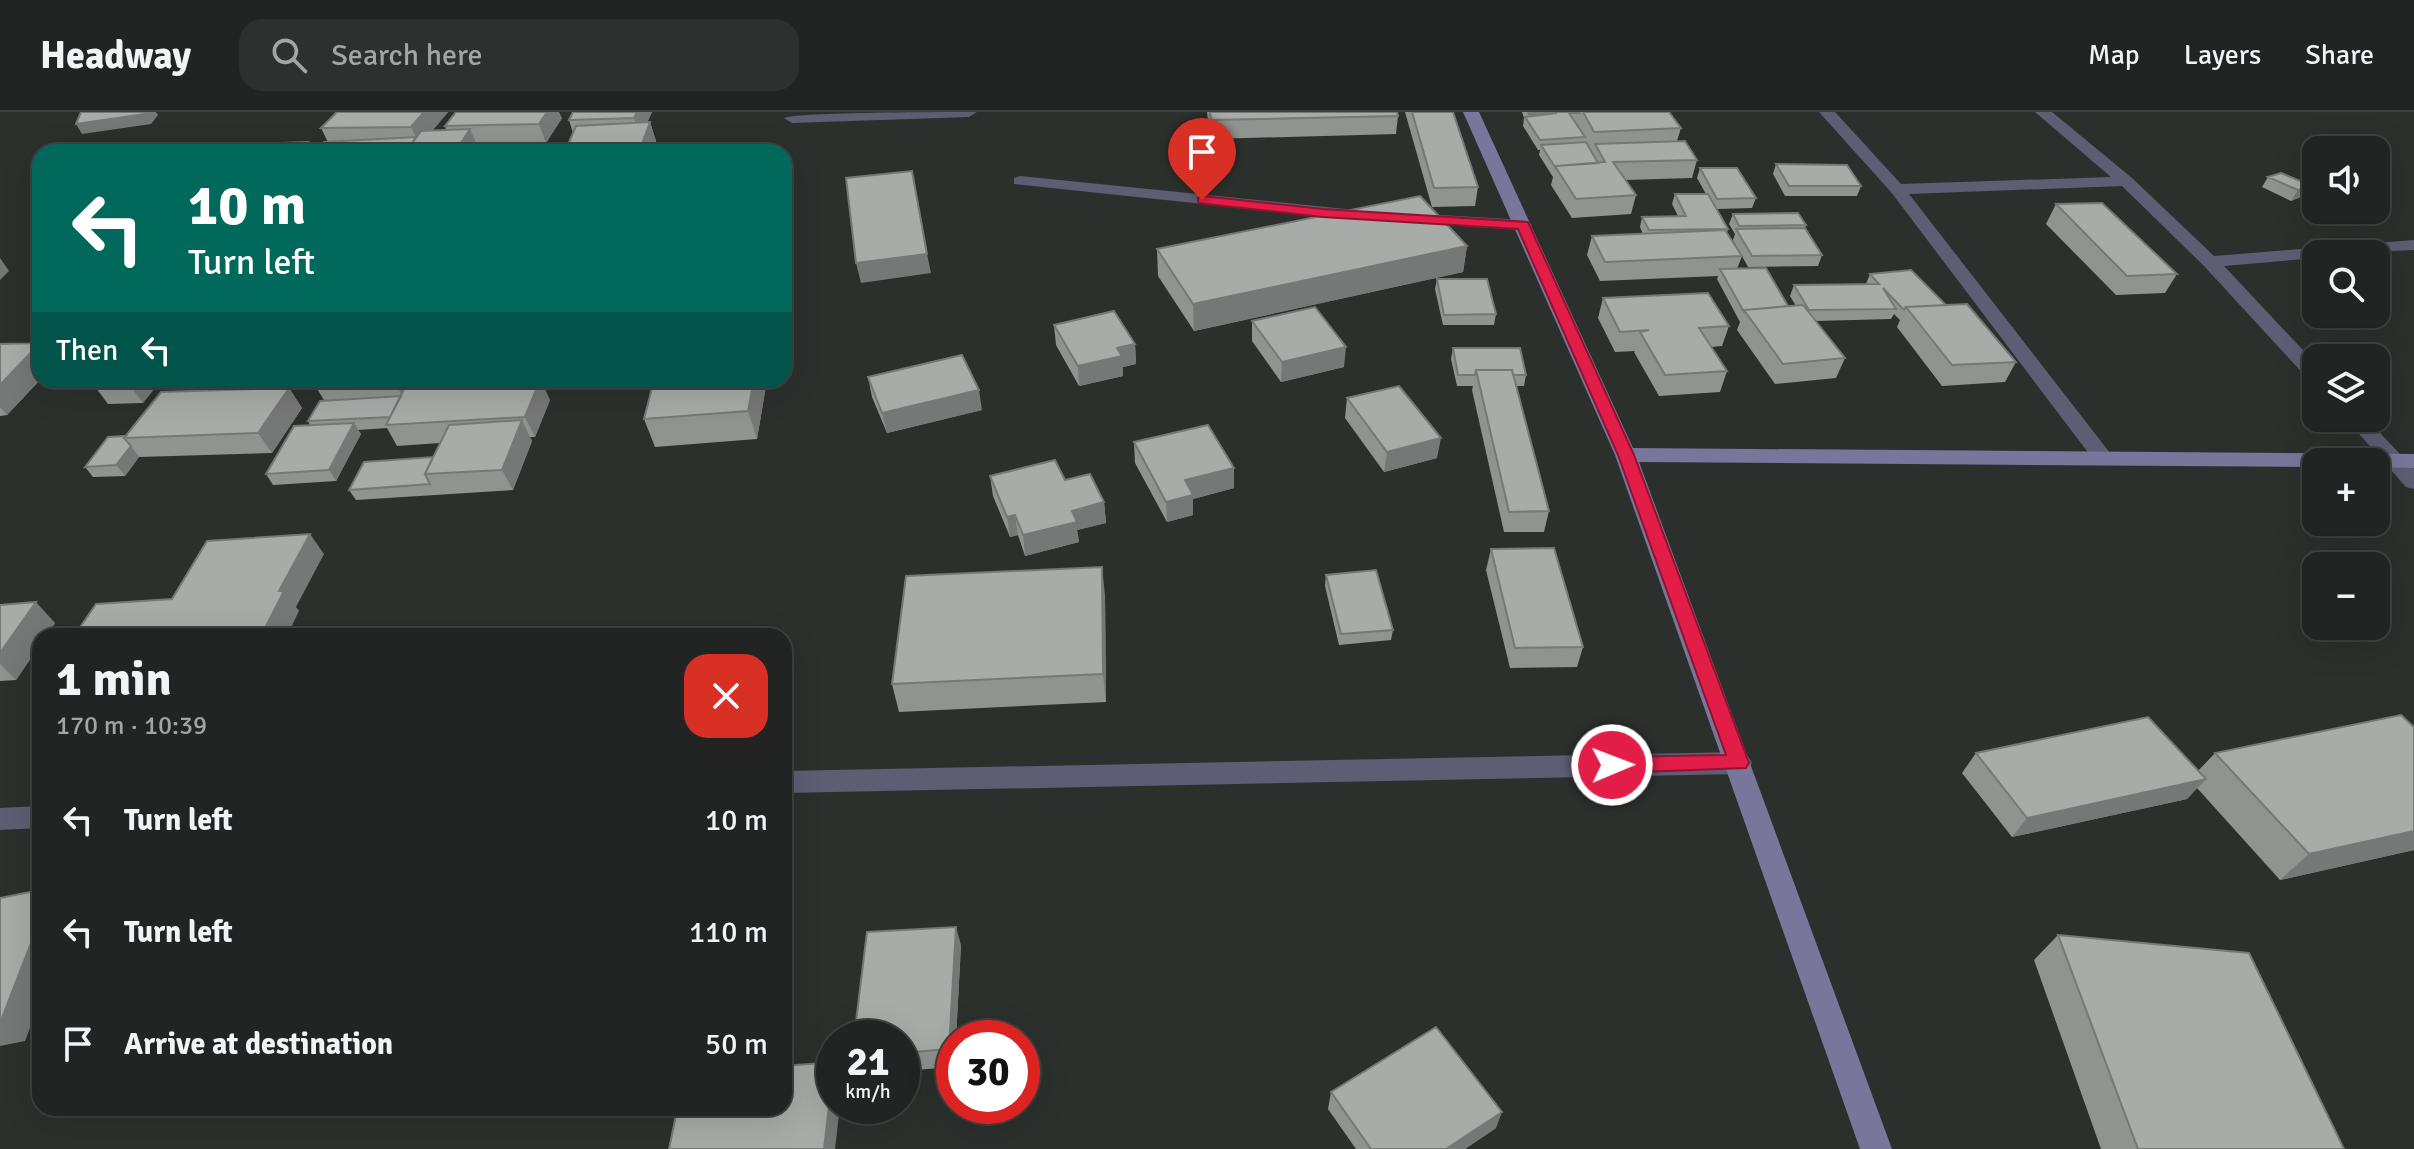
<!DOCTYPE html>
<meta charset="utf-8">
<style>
:root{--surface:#212422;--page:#2d302f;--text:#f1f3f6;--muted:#a2a4a5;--line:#3e4140}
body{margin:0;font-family:Signika,sans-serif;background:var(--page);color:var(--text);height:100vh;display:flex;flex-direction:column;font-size:30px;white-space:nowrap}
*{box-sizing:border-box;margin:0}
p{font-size:26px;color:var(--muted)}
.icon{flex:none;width:44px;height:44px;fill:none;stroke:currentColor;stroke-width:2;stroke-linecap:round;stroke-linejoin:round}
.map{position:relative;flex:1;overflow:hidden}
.drawer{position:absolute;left:32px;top:516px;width:760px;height:488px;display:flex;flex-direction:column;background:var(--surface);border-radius:24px;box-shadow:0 8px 32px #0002,0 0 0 2px var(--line)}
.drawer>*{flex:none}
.top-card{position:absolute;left:32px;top:32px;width:760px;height:244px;border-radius:24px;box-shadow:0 8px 32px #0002,0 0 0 2px var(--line);background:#00695c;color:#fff;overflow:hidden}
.buttons{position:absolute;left:2302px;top:24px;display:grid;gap:16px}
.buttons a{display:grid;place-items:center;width:88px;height:88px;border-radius:16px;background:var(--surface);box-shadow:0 8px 32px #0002,0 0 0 2px var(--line);font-size:40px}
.speed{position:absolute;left:816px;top:908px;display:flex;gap:16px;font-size:40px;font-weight:700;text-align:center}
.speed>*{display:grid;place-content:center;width:104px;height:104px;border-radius:50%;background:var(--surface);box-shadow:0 8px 32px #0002,0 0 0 2px var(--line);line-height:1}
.speed small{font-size:20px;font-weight:400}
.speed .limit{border:12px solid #d22;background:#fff;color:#111}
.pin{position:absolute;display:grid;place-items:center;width:68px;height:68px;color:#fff;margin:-82px -34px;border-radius:50% 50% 50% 0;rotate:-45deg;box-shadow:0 0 8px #0007}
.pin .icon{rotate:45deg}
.me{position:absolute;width:88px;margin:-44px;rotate:89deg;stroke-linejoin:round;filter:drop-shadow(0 0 6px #0008)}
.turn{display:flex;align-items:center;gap:28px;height:168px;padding:0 24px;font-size:36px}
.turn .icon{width:104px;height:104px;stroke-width:2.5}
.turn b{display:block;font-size:56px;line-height:68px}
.then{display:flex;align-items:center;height:76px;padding:0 24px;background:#0003;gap:16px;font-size:30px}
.round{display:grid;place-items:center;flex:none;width:84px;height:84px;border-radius:24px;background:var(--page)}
.headline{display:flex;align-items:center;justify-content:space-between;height:136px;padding:0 24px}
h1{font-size:48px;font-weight:700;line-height:60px}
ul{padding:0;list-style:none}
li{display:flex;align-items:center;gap:24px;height:112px;padding:0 24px}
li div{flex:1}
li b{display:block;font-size:30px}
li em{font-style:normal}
header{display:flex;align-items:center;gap:48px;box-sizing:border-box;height:112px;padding:0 40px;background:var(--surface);border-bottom:2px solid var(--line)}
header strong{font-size:38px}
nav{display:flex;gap:44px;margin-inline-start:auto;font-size:28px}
.search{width:560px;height:72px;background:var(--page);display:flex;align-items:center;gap:20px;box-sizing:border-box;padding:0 28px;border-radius:24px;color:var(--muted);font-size:30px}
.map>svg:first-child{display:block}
</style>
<header>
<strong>Headway</strong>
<div class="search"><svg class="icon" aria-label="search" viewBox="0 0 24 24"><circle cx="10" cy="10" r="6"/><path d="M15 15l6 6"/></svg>Search here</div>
<nav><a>Map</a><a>Layers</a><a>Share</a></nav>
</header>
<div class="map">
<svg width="2414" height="1037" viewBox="0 0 2414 1037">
<rect width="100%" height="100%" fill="#2c302d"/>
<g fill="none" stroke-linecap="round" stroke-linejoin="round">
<path fill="#5e5d74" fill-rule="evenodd" d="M977,0L969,5L792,11L784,6C798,0 948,0 977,0Z
M1819,0H1835L1901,72L2111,65L2035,0H2052L2132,66L2214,144L2414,128V138L2316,142V146L2224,154L2316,252V270L2309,268L2204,154L2122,74L1909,82L2110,341L2114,346L2103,353L2096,351L1891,80Z
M1020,64L1365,99L1373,104L1365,109L1014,72V66Z
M1410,101L1523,108L1532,113L1523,118L1404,110L1402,106Z
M2345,306H2366L2414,357V377L2406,375Z
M1739,640L1748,644L1752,651L1748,658L1739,662L784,681V659Z
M40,694V716L0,718V696Z"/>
<path fill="#78769a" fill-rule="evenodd" d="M1463,0H1479L1633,336L2414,342V356L2376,355V350H2316V355L1639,350L1892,1037H1860L1615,343Z"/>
</g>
<path fill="#909490" d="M337,0H448L433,18H446L445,14L562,6L546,31L477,32L478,35L475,40H317L328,30L321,16Z
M573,0H652L647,11L650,10L656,29L652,40H569L567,35L573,21L569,8Z
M1207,0H1397L1398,4L1396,22L1210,27Z
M1405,0H1453L1478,75L1475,94L1432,95Z
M1522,0H1669L1681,16L1677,29L1697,48L1692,66L1626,68L1636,83L1631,102L1572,106L1551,73L1553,65L1539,43L1540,38H1538L1523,14L1524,6Z
M1776,52L1861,74L1857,84H1785L1773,62Z
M1700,56L1756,86L1752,96L1717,97L1728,117L1727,121L1742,144L1737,157L1788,194H1796L1790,184L1794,173L1866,172L1870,162L1946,193L2016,250L2005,270L1942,274L1897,215L1900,208L1894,202L1891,207L1815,209L1845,246L1836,266L1775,272L1737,218L1740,210L1717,167L1718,164L1600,169L1587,143L1592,124L1643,122L1640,115L1642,105L1678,104L1672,92L1675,82H1706L1697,66Z
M2268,65L2310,73L2303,84L2291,89L2262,75Z
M2056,92L2177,162L2165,181L2116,183L2046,112Z
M1733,102L1806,113L1805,116L1822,143L1818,154L1748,155L1733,128L1735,122L1729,112Z
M1467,134L1463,160L1194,219L1158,164L1157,137Z
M1437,167L1496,202L1494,213H1443L1435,177Z
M1603,186L1729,214L1722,234L1711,235L1727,259L1720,280L1659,284L1634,240L1635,239L1615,240L1598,206Z
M1252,209L1344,255L1281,270L1252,229Z
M1054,213L1135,232L1136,252L1123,255V264L1079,274L1056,233Z
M40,222V268L7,303L0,304V232L33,231Z
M1453,236L1526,263L1524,274H1516L1549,399L1544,420H1504L1472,278L1473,274H1457L1451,247Z
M868,265L982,298L887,321L872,285Z
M161,268L143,291L108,292L93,272Z
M317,268H417L413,275L550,288L535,325H530L532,329L513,378L356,388L349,378L433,345L440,331L397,334L387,316L358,318L361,322L336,369L273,373L266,362L310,313L308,309L324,288L314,272Z
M767,268L757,327L655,335L644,307Z
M289,276L302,296L272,341L139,345L125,364L93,365L85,355L126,324Z
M1347,286L1437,346L1384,360L1345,306Z
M1134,330L1234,376L1193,387V403L1167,410L1135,351Z
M990,364L1065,368L1104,390L1106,411L1077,418L1079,430L1025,444L1018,423L1010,425L993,384Z
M1491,437L1583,535L1577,555L1510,556L1486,458Z
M1326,463L1393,518L1391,528L1339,533L1325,474Z
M1105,483L1106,590L899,600L892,572Z
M0,493L55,511L16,568L0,569Z
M2414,615V738L2280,768L2197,676L2187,687L2012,725L1962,661L1976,641L2198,659L2215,641Z
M2058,823L2344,1037H2101L2034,848Z
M961,833L956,926H954V955L902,959V926Z
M1331,980L1496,1016L1465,1037H1356L1328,997Z"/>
<path fill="#757876" d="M147,0H156L158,3L151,12L82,22L76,12Z
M424,0H448L421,32L417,27L411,15Z
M547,0H559L562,6L546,31L539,12Z
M637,0H652L640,25L634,6Z
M650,10L656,29L652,40H639Z
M470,17L478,35L475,40H455Z
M307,30L312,40H294Z
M2310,73L2303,84L2291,89L2298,78Z
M1467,134L1463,160L1194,219L1193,192Z
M927,142L931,161L861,171L856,151Z
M0,146L9,159L0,168Z
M40,231V268L7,303L0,295V273Z
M1135,232L1136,252L1123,255V264L1079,274L1078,254L1117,236Z
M1346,235L1344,255L1281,270L1282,250Z
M130,268H161L143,291L128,271Z
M394,268H417L405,289L394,269Z
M541,268L550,288L535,325L525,305Z
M754,268H767L757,327L748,299Z
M289,276L302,296L272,341L258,321Z
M979,278L982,298L887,321L882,301Z
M522,308L532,329L513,378L502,358Z
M354,311L361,322L336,369L329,358Z
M1441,326L1437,346L1384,360L1387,340Z
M131,334L139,345L125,364L116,353Z
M1234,356V376L1193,387V403L1167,410L1166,390L1185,368Z
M1104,390L1106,411L1077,418L1079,430L1025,444L1023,423L1072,399Z
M1015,403L1018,423L1010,425L1007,405Z
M310,422L324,442L296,495L299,499L287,524H261L279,479Z
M1102,455L1105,483L1106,590L1103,562Z
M36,490L55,511L46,524H40V532L16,568L0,552V541Z
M2206,667L2187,687L2012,725L2027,706Z
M2414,719V738L2280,768L2309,742Z
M40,808V890L25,929L0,934V911Z
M956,815L961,833L956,926H954V954L949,937Z
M834,957V994H840L835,1037H824Z
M1502,1000L1496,1016L1465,1037H1446Z"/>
<path fill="#a7aca8" stroke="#757876" stroke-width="2" d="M81,0H147L145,2L76,12Z
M337,0H424L411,15L321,16Z
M456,0H547L539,12L445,14Z
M573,0H637L634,6L569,8Z
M1210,0H1397L1398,4L1211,8Z
M1412,0H1453L1478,75L1434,76Z
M1528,0H1580V1H1569L1585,25L1540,28L1525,5L1557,1L1529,2Z
M1583,0H1669L1681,16L1594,20Z
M650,10L639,40H579L581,34L567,35L576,14Z
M470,17L455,40H406L421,19Z
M416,25L406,40H317L324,30Z
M1685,29L1697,48L1613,50L1636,83L1576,87L1555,54L1605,50L1595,32Z
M307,30L294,40H193L197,34Z
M1586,30L1598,51L1555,54V55L1541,33Z
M1776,52L1847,53L1861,74H1789Z
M1700,56H1737L1756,86L1717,87Z
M912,59L927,142L856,151L846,66Z
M2281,61L2310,73L2298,78L2268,65Z
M1675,82H1708L1728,117L1649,118L1642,105L1686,104Z
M1420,84L1467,134L1193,192L1157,137Z
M2102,91L2177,162L2127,164L2056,92Z
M1798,101L1806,113L1739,114L1733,102Z
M1805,116L1822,143L1752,144L1736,117Z
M1725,118L1742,144L1605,150L1592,124Z
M1766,156L1788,194L1744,198L1745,200H1744L1720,157Z
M1911,158L1946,193L1906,195L1904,198L1883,176L1896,197L1809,198L1794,173L1879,172L1870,162Z
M1437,167H1487L1496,202L1444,203Z
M1708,181L1729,214L1699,216L1727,259L1665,263L1640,220L1649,218L1620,220L1603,186Z
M1967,192L2016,250L1952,253L1906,195Z
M1803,193L1845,246L1783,252L1744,198Z
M1315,195L1346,235L1282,250L1252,209Z
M1114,199L1135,232L1117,236L1122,244L1078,254L1054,213Z
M40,222V230H33Z
M40,231L0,273V232Z
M1453,236H1520L1526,263H1513L1512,258H1476L1475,263H1458Z
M962,243L979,278L882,301L868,265Z
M1476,258H1512L1549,399L1509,400Z
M96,268H130L128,271L93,272Z
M317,268H394L314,272Z
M529,268H540L525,305L386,313L405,275Z
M654,268H754L748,299L644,307Z
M1399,274L1441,326L1387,340L1347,286Z
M289,276L258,321L124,326L161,280Z
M401,284L390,305L308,309L320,289Z
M522,308L502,358L425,362L449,313Z
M354,311L329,358L266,362L294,314Z
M1208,313L1234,356L1185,368L1193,383L1166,390L1134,330Z
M126,324L124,326L131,334L116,353L85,355L108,325Z
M433,345L425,362L430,372L349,378L364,350Z
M1055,348L1065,368L1090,362L1104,390L1072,399L1077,410L1023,423L1015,403L1007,405L990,364Z
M310,422L279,479H284L261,524H74L96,492L172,487L207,429Z
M1554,436L1583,535L1515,536L1491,437Z
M1102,455L1103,562L892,572L906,464Z
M1376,458L1393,518L1341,522L1326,463Z
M36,490L0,541V493Z
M2401,603L2414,615V719L2309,742L2215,641Z
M2148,605L2206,667L2027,706L1976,641Z
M40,778V808L0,911V786Z
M956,815L949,937L902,941V926H854L867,820Z
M2058,823L2249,841L2344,1037H2138Z
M1436,915L1502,1000L1446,1037H1371L1331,980Z
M834,950L824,1037H669L676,1003L721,1000L722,996H784V954Z"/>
<path fill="#e11d48" stroke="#92132f" stroke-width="2" d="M1202,84L1323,97L1528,110L1634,343L1749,651L1746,656L1612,661L1605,659L1602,653L1605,647L1612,645L1726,643L1618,343L1518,117L1323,105L1198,91V86Z"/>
</svg>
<div class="buttons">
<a><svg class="icon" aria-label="sound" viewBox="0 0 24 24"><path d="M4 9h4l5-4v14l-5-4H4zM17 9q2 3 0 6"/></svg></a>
<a><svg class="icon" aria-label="search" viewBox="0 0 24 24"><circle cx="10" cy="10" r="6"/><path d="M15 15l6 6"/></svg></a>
<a><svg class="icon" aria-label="layers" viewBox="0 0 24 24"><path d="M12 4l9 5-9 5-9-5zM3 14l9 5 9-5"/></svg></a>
<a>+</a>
<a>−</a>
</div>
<div class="speed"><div>21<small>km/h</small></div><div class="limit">30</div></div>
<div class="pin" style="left:1202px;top:88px;background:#d93025"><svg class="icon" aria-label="arrive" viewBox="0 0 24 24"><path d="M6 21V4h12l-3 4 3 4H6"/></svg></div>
<svg class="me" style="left:1612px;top:653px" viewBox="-20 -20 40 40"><circle r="17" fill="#e11d48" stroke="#fff" stroke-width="3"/><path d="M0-11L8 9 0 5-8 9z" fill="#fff"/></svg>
<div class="top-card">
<div class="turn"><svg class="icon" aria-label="left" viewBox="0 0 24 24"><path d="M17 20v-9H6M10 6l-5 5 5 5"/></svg><div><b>10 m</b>Turn left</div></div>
<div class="then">Then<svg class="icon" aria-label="left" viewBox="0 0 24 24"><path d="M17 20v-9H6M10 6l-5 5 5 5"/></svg></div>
</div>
<section class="drawer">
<div class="headline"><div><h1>1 min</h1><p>170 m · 10:39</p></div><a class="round" style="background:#d93025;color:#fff"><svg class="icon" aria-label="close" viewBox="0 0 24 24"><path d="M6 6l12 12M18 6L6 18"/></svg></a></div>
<ul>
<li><svg class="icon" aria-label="left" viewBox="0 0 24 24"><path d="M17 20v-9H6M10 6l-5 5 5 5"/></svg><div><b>Turn left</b></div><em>10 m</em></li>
<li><svg class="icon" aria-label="left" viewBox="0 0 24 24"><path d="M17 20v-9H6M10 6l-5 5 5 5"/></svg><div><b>Turn left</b></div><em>110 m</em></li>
<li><svg class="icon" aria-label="arrive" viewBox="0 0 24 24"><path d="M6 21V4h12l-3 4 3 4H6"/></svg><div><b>Arrive at destination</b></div><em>50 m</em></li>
</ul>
</section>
</div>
